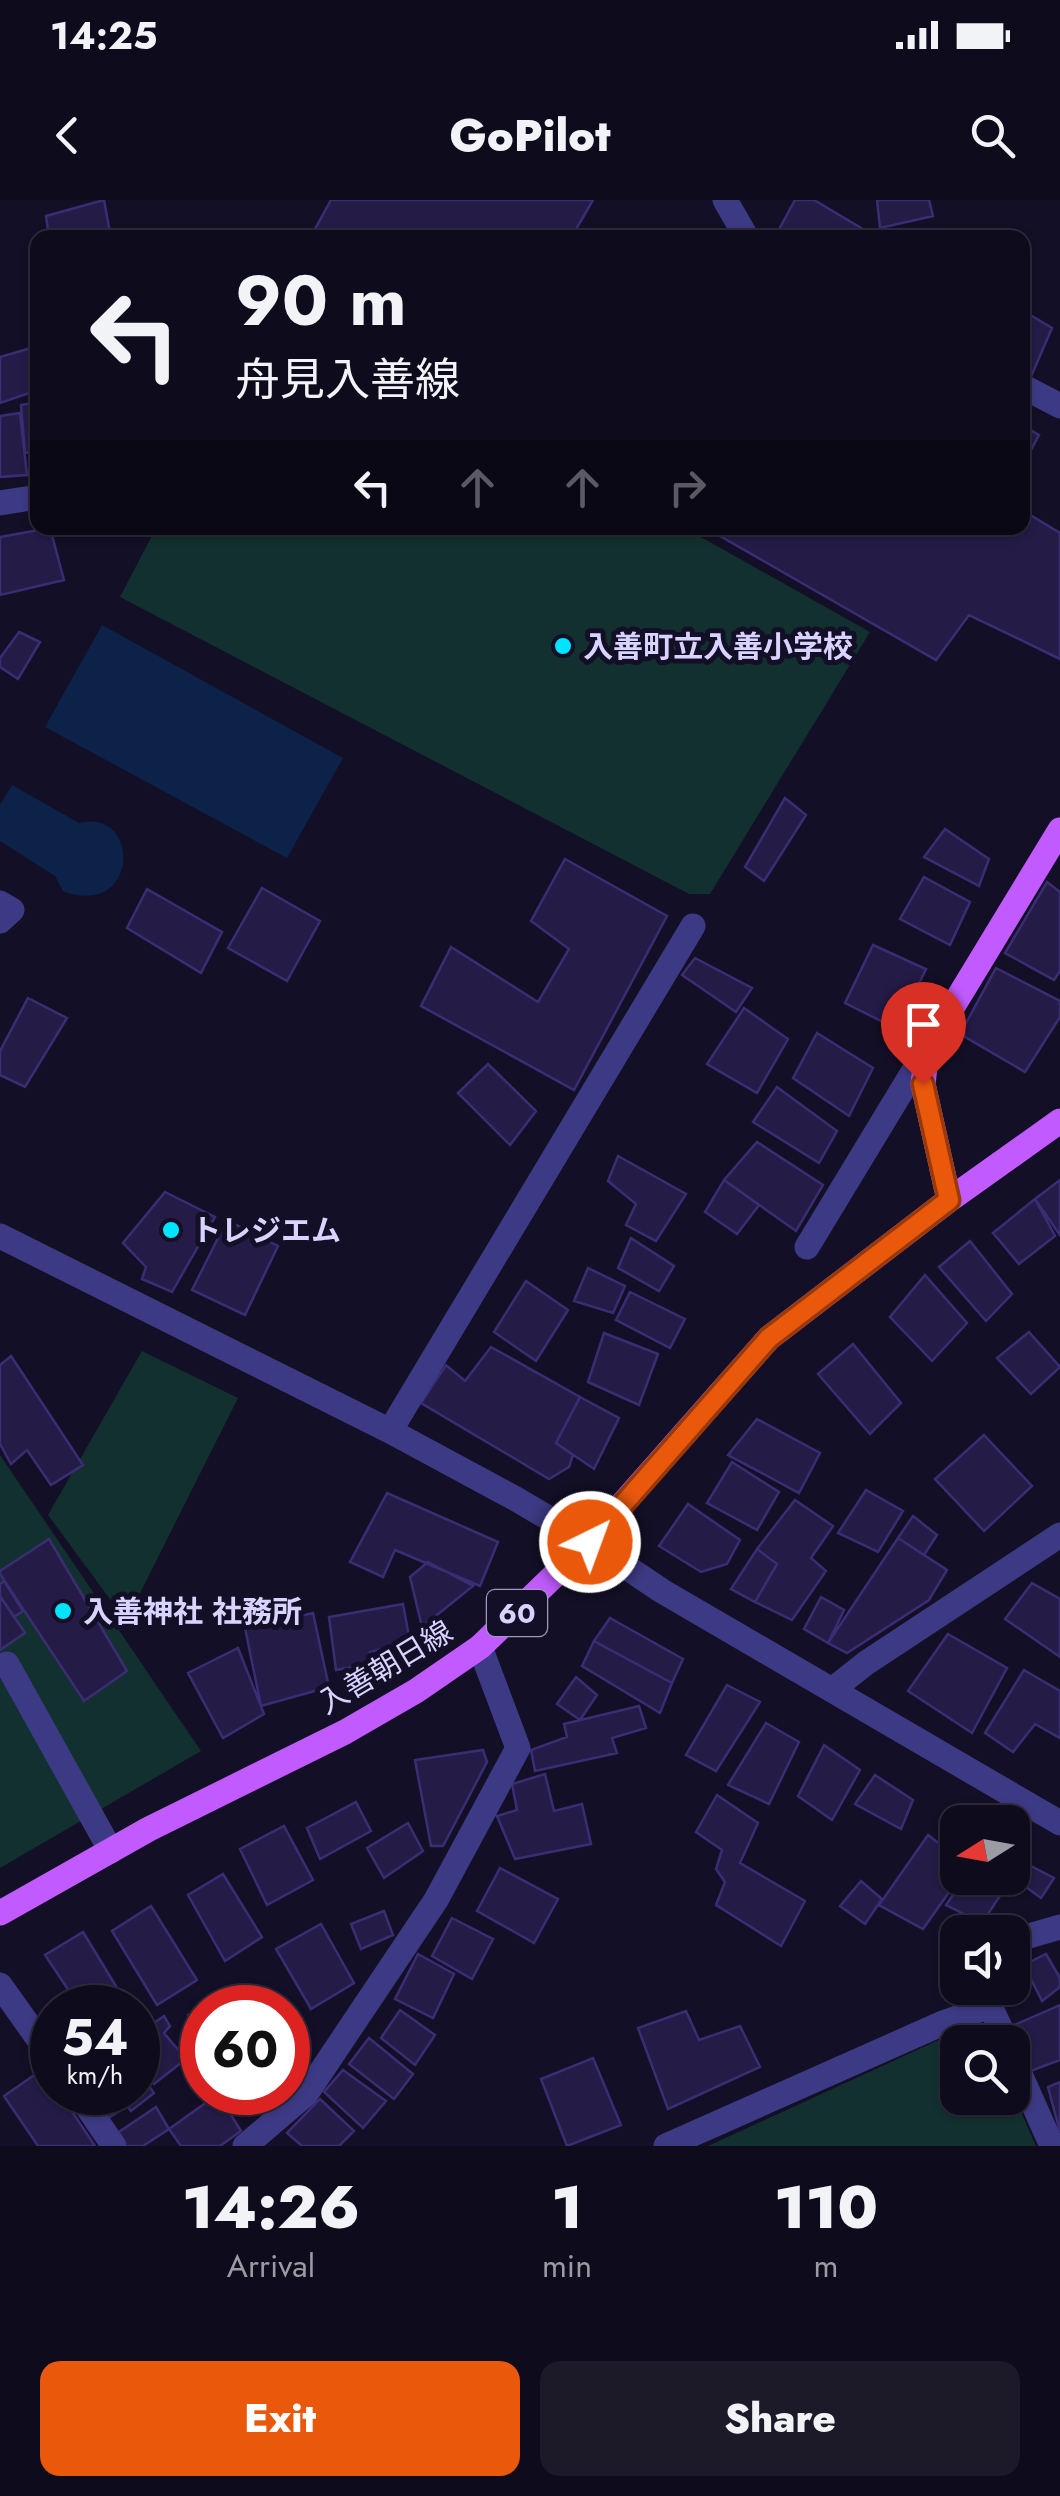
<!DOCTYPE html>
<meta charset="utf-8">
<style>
:root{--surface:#0e0b1c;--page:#1c1929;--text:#f1f3f6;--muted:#9b9ba3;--line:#2e2b3b;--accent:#ea580c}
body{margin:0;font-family:Jost,"Noto Sans JP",sans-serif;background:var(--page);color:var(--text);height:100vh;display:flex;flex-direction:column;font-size:38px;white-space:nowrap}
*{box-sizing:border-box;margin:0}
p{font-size:32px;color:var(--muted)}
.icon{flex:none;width:55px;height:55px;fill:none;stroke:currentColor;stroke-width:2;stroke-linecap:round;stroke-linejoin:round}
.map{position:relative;height:1946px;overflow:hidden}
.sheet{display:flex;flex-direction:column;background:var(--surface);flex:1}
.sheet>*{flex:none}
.guide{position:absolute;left:30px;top:30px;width:1000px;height:305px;border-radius:20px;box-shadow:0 2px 8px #0004,0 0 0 2px var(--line);background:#0e0b1c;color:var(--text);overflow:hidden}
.needle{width:65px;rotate:259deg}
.buttons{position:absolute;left:940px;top:1605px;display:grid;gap:20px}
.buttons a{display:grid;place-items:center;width:90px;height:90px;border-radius:20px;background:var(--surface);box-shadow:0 2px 8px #0004,0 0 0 2px var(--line);font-size:50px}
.speed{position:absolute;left:30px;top:1785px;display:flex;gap:20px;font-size:50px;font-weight:700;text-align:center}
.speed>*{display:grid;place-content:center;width:130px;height:130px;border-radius:50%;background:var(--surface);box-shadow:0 2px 8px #0004,0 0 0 2px var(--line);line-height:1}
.speed small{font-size:25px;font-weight:400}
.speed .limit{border:15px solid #d22;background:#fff;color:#111}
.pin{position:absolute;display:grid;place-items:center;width:85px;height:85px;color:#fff;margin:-102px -42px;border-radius:50% 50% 50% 0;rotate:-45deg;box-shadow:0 0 10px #0007}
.pin .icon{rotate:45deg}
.me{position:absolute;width:110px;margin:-55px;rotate:42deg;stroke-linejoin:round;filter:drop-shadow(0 0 8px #0008)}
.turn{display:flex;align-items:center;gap:35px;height:210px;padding:0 40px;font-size:45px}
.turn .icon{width:130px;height:130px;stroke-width:2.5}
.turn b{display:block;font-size:70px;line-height:85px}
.lanes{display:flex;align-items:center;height:95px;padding:0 40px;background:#0003;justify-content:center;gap:50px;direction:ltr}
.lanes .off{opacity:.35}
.eta{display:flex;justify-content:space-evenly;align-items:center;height:170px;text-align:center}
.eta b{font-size:60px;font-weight:800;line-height:70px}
.primary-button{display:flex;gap:20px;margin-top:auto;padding:20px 40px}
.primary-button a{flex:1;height:115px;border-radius:20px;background:var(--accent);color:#fff;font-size:40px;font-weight:800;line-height:115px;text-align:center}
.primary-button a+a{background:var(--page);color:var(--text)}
.status{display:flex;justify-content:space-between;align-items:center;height:70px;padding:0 50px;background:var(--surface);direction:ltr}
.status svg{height:28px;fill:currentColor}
header{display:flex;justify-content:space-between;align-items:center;height:130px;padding:0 40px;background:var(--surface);font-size:45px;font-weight:800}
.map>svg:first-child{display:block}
</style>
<div class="status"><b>14:25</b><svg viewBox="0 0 49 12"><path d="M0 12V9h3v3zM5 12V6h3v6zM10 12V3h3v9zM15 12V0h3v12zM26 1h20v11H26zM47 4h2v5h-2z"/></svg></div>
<header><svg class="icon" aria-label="back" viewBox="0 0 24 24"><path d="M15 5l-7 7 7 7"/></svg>GoPilot<svg class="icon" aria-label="search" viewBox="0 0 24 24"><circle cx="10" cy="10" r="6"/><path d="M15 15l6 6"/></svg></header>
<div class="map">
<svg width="1060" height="1946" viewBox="0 0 1060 1946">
<rect width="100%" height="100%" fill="#130f26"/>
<path fill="#12302f" d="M156,328H685L870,432L710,694H689L120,397Z
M142,1151L238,1198L126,1421L48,1315Z
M0,1255L201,1551L0,1668Z
M980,1821L990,1842H958V1898H1012L1013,1893L1036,1946H708Z"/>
<path fill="#0c2248" d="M102,425L343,558L287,658L45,527Z
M12,585L79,623C142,607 139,720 63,691L55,676L0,641V605Z"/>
<path fill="#241b47" stroke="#3b2d73" stroke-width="2.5" d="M104,0L111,38H49L46,16Z
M331,0H593L571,38H310Z
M795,0H814L878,38H786L777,33Z
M877,0H929L933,16L880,28Z
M1022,110L1052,128L1030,179L1022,174Z
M38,146V190L0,203V157Z
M38,202V251L25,253L21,205Z
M20,213L27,275L0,277V216Z
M1022,225L1039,235L1022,267Z
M1022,310L1060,333V459L969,415L936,460L706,328H1022Z
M50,328L64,380L0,395V337Z
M19,432L40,442L18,479L0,467V458Z
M785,598L806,615L764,681L745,667Z
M945,629L989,659L979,686L924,657Z
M565,659L667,716L574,890L421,806L451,747L538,802L569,749L531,721Z
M924,677L970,702L950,745L900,719Z
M1047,682L1060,692V771L1054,780L1005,753Z
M262,688L320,721L287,781L228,748Z
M147,689L222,732L201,773L127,728Z
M873,745L926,769L897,829L845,803Z
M695,758L752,788L736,812L682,775Z
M996,768L1060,801V817L1025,872L960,834Z
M28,798L67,818L25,887L0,875V851Z
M744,808L788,839L757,893L707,864Z
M817,833L873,868L849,916L793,878Z
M488,864L536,911L510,945L458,893Z
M777,887L837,931L819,963L753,922Z
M757,942L823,985L796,1031L724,980Z
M618,956L686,994L656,1041L626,1025L636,1004L608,981Z
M724,980L759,1005L737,1034L705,1012Z
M1060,980V1035L1035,999Z
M165,992L215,1017L172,1092L142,1079L146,1067L123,1043Z
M1035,999L1055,1036L1019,1064L993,1033Z
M227,1020L278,1046L245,1115L192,1090Z
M631,1038L674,1066L659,1091L618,1068Z
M970,1041L1012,1094L986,1121L939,1067Z
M588,1068L625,1086L613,1113L574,1101Z
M925,1075L967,1123L932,1161L890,1117Z
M526,1081L568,1110L536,1161L494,1132Z
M630,1092L685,1119L670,1148L616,1120Z
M1029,1132L1060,1167L1031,1194L997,1158Z
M604,1133L658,1154L639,1205L588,1182Z
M853,1144L901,1203L870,1234L818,1174Z
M491,1147L580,1197L556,1243L573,1255L569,1267L549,1279L421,1203L446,1165L465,1181Z
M11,1156L83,1265L51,1285L27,1250L11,1264L0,1244V1165Z
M580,1197L619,1218L594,1269L556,1243Z
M757,1219L820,1253L799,1293L728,1255Z
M984,1235L1032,1286L984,1331L935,1279Z
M732,1262L779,1292L757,1330L707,1303Z
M866,1290L903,1311L878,1352L838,1333Z
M387,1293L498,1342L480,1386L395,1350L383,1377L350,1362Z
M795,1300L833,1326L811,1358L826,1371L792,1420L755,1402L777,1364L757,1349Z
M688,1304L740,1340L727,1364L701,1372L659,1346Z
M913,1316L937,1335L924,1355L898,1338Z
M898,1338L947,1370L929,1400L847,1453L828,1443Z
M49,1339L127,1471L84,1501L0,1374V1371Z
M757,1349L777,1364L755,1402L731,1389Z
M428,1362L473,1386L422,1427L410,1377Z
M4,1381L23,1411L14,1417L0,1396V1384Z
M1032,1383L1060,1399V1457L1005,1419Z
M0,1396L25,1433L0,1450Z
M821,1397L844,1410L828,1443L804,1429Z
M403,1404L410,1442L370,1452V1464L336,1470L329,1417Z
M313,1413L329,1487L261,1506L245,1428Z
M610,1418L683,1459L672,1483L594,1441Z
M948,1434L1007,1468L972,1533L908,1491Z
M594,1441L672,1483L660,1513L582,1466Z
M238,1448L264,1514L223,1538L188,1473Z
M1024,1470L1060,1491V1538L1035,1524L1013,1552L985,1533Z
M576,1477L597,1495L580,1520L557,1504Z
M727,1485L760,1502L716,1571L686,1555Z
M639,1506L646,1528L612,1538L617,1553L535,1571L531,1550L567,1537L564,1524Z
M766,1523L799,1542L769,1604L728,1585Z
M824,1545L860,1570L832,1620L798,1596Z
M483,1550L487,1562L443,1646H431L415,1560Z
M545,1574L554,1611L582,1604L591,1644L515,1659L497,1616L517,1610L512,1584Z
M875,1575L913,1600L901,1629L855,1604Z
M717,1595L758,1623L740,1663L805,1701L781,1746L716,1705L725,1682L716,1669L722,1650L696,1632Z
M356,1602L371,1631L320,1659L307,1628Z
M408,1623L423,1651L384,1678L367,1648Z
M284,1626L313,1680L267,1705L240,1649Z
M928,1635L958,1658L959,1678L923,1729L879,1705Z
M1027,1664L1054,1678L1041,1698L1015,1679Z
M500,1668L558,1699L534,1743L477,1711Z
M223,1674L262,1737L225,1761L188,1695Z
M965,1678H1012L982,1723L946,1705Z
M861,1681L882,1699L865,1724L840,1706Z
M151,1706L197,1780L157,1805L112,1731Z
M384,1711L393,1735L361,1749L351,1724Z
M452,1718L493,1739L472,1779L432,1756Z
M321,1724L354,1783L311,1809L276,1749Z
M83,1732L122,1796L106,1808H53L71,1794L45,1755Z
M418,1754L454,1774L433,1818L395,1799Z
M1046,1754L1060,1778V1787L1042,1801L1024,1765Z
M234,1787L246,1808H202V1840L188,1815Z
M1060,1805V1860L1031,1871L1012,1826Z
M400,1810L435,1835L415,1865L381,1838Z
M686,1811L699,1840L740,1826L760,1867L668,1909L638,1828Z
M164,1816L170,1826L164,1833L186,1859L154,1884L138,1863V1851L144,1845L138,1834Z
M369,1838L413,1874L394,1899L349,1864Z
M593,1858L621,1925L567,1946L541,1879Z
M43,1869L52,1883V1892H59L95,1946H38L4,1896Z
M343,1870L386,1901L363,1928L324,1892Z
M138,1871L154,1893L131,1911L127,1906L104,1921L90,1892H138Z
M1060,1882V1932L1048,1887Z
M218,1894L241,1931L220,1946H181L169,1929Z
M320,1899L354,1931L339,1946H302L287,1933Z
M156,1907L169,1929L143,1946H123L116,1934Z"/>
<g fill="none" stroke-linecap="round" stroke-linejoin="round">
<path stroke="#3d3a85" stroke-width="25" d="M725,0L747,38
M1022,186L1060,206
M0,303L38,297
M0,703L12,710L0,721
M0,1036L390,1231L516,1299L589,1342L662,1391L1060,1623
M807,1047L927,849
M390,1231L693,726
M7,1464L111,1651
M832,1490L866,1463L1060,1335
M1012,1741L1060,1727
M0,1785L52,1858
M990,1806L1007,1842
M1012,1856L1052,1946
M77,1892L114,1946
M245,1946L306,1894L436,1700L518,1548L480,1447
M666,1946L943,1823L990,1806L994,1788"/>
<path stroke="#c25bff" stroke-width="25" d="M949,1000L923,884L927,849L1060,630
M0,1713L149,1629L345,1532L416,1491L480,1447L589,1342L769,1138L949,1000L1060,921"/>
</g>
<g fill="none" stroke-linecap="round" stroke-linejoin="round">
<defs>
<path id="route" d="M590,1342L769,1138L949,1000L923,884"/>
</defs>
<use href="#route" stroke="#983908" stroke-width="25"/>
<use href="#route" stroke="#ea580c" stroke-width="18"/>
</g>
<g fill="#00e5ff" stroke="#130f26" stroke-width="4">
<circle cx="563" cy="446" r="10"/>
<circle cx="171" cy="1030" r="10"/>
<circle cx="63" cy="1411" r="10"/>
</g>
<g text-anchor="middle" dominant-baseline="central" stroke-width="10" stroke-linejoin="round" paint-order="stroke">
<rect fill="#130f26" stroke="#9e99be" stroke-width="2.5" x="487" y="1390" width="60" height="46" rx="8"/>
<g font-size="28" font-weight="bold" fill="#d9d4ff">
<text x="517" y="1413">60</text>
</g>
<g font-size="30" font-weight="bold" fill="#d9d4ff" stroke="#130f26" text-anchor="start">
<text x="583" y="446">入善町立入善小学校</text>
<text x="191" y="1030">トレジエム</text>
<text x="83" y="1411">入善神社 社務所</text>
</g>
<g font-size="30" fill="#d9d4ff" stroke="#130f26">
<text transform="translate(385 1467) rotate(-31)">入善朝日線</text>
</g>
</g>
</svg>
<div class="buttons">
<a><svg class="needle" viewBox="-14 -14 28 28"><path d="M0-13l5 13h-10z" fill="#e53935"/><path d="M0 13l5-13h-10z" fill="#9b9ba3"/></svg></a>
<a><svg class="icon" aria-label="sound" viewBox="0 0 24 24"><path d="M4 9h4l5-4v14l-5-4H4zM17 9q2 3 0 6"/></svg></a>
<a><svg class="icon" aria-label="search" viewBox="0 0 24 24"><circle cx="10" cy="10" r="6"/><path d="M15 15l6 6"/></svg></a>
</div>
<div class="speed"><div>54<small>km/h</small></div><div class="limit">60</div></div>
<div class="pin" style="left:923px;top:884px;background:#d93025"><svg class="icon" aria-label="arrive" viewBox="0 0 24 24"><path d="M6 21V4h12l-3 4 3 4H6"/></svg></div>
<svg class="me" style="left:590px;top:1342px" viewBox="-20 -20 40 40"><circle r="17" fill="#ea580c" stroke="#fff" stroke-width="3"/><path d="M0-11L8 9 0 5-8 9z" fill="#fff"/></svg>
<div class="guide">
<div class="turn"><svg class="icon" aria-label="left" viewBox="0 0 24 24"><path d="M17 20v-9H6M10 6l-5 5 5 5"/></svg><div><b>90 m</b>舟見入善線</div></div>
<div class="lanes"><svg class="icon" aria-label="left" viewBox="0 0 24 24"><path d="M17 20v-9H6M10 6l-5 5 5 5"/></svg><svg class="icon off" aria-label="ahead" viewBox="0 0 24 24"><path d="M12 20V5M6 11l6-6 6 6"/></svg><svg class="icon off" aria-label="ahead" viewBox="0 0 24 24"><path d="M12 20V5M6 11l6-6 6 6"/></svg><svg class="icon off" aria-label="right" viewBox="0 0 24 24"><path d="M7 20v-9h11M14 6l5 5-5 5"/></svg></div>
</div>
</div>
<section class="sheet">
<div class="eta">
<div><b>14:26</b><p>Arrival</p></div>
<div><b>1</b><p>min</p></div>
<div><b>110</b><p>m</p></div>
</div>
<div class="primary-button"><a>Exit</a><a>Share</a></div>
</section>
